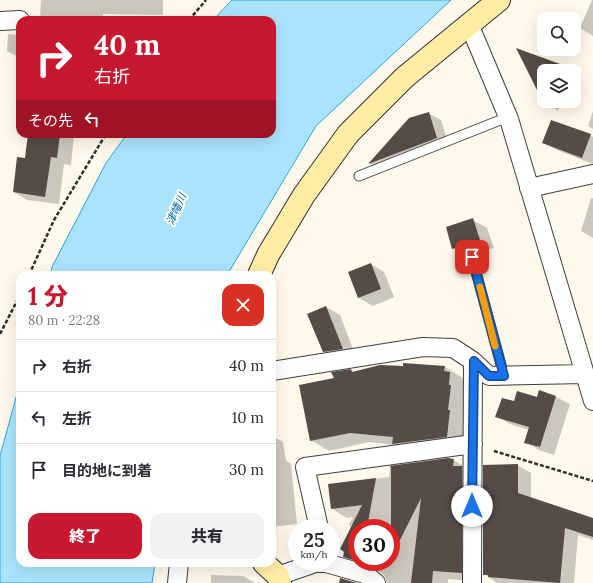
<!DOCTYPE html>
<html lang="ja">
<meta charset="utf-8">
<style>
:root{--surface:#fff;--page:#f2f2f3;--text:#2b2b33;--muted:#7c7c81;--line:#e1e1e2;--accent:#c81830}
body{margin:0;font-family:Lora,"Noto Sans JP",serif;background:var(--page);color:var(--text);height:100vh;display:flex;flex-direction:column;font-size:15px;white-space:nowrap}
*{box-sizing:border-box;margin:0}
p{font-size:13px;color:var(--muted)}
.icon{flex:none;width:22px;height:22px;fill:none;stroke:currentColor;stroke-width:2;stroke-linecap:round;stroke-linejoin:round}
.map{position:relative;flex:1;overflow:hidden}
.side{position:absolute;left:16px;top:271px;width:260px;height:296px;display:flex;flex-direction:column;background:var(--surface);border-radius:12px;box-shadow:0 4px 16px #0002}
.side>*{flex:none}
.top-card{position:absolute;left:16px;top:16px;width:260px;height:122px;border-radius:12px;box-shadow:0 4px 16px #0002;background:#c81830;color:#fff;overflow:hidden}
.tools{position:absolute;left:537px;top:12px;display:grid;gap:8px}
.tools a{display:grid;place-items:center;width:44px;height:44px;border-radius:8px;background:var(--surface);box-shadow:0 4px 16px #0002;font-size:20px}
.speed{position:absolute;left:288px;top:519px;display:flex;gap:8px;font-size:20px;font-weight:700;text-align:center}
.speed>*{display:grid;place-content:center;width:52px;height:52px;border-radius:50%;background:var(--surface);box-shadow:0 4px 16px #0002;line-height:1}
.speed small{font-size:10px;font-weight:400}
.speed .limit{border:6px solid #d22;background:#fff;color:#111}
.pin{position:absolute;display:grid;place-items:center;width:34px;height:34px;color:#fff;margin:-17px;border-radius:8px;box-shadow:0 2px 6px #0006}
.me{position:absolute;width:44px;margin:-22px;rotate:0deg;stroke-linejoin:round;filter:drop-shadow(0 0 3px #0008)}
.turn{display:flex;align-items:center;gap:14px;height:84px;padding:0 12px;font-size:18px}
.turn .icon{width:52px;height:52px;stroke-width:2.5}
.turn b{display:block;font-size:28px;line-height:34px}
.then{display:flex;align-items:center;height:38px;padding:0 12px;background:#0003;gap:8px;font-size:15px}
.round{display:grid;place-items:center;flex:none;width:42px;height:42px;border-radius:12px;background:var(--page)}
.overview{display:flex;align-items:center;justify-content:space-between;height:68px;padding:0 12px}
h1{font-size:24px;font-weight:800;line-height:30px;color:var(--accent)}
.primary-button{display:flex;gap:8px;margin-top:auto;padding:8px 12px}
.primary-button a{flex:1;height:46px;border-radius:12px;background:var(--accent);color:#fff;font-size:16px;font-weight:800;line-height:46px;text-align:center}
.primary-button a+a{background:var(--page);color:var(--text)}
ul{padding:0;list-style:none}
li{display:flex;align-items:center;gap:12px;height:52px;padding:0 12px;border-top:1px solid var(--line)}
li div{flex:1}
li b{display:block;font-size:15px}
li em{font-style:normal}
.map>svg:first-child{display:block}
</style>
<div class="map">
<svg width="593" height="583" viewBox="0 0 593 583">
<rect width="100%" height="100%" fill="#fff9eb"/>
<path fill="#aae4fc" stroke="#2aa3da" d="M232,0H451L316,126L227,275H50L52,267L106,163L127,134H272V20H213Z
M20,383V563H155L152,583H0V456Z"/>
<path fill="#0003" fill-rule="evenodd" d="M41,0H163V15L103,14V20H40Z
M592,0H593V36L580,28Z
M8,34L20,35V58L7,51Z
M518,50L559,65L570,71H544V101Z
M544,101H562L558,111Z
M593,111V129L588,126Z
M428,113L441,120L449,145L381,170L369,163Z
M29,134H74L71,165L64,164L59,204L27,200L14,192L26,159Z
M590,135L593,137V164L557,150L543,142Z
M591,198H593V238L581,231Z
M473,220L487,228L494,248L467,256L453,248Z
M371,264L384,272L394,297L373,306L359,298Z
M326,307L340,315L356,357L338,360L324,352Z
M445,367L463,378L462,380L468,383L465,447L411,454L395,445L369,442L329,451L311,440L335,379L351,370L354,372Z
M540,391L556,397L570,404L554,455L539,450L526,442L529,430L510,424L496,416L515,403L538,398Z
M272,436L283,442L286,461L291,463L297,524L272,527Z
M448,459L453,460L469,469L477,581L448,579V583H387L384,575L380,572L360,565L345,556L352,527L349,525L353,517L347,518L332,509L329,485L389,477L390,467ZM357,528H391V562H357Z
M517,465L531,473V498L593,519V540L578,535L574,583H497L484,574Z
M211,575L243,576L255,583H211Z"/>
<path fill="#554b47" d="M516,48L560,64L557,71H544V104Z
M429,112L437,138L368,164L409,118Z
M551,120L591,134L582,158L542,143Z
M28,134H60L57,158L51,157L45,197L13,192L17,157L25,158Z
M473,218L480,240L452,249L446,227Z
M371,263L381,289L358,298L348,272Z
M326,306L343,349L323,352L307,314Z
M403,363L445,366L444,371L450,372L449,385H451L448,410H450L447,437L392,444L393,437L350,433L310,441L299,385L334,378L331,372L351,369L352,372L380,365L403,366Z
M539,390L556,396L540,447L524,443L529,427L495,417L502,398L514,401L517,391L537,397Z
M448,458L454,459L453,466H462V573L433,571L432,583H411L421,498L391,558V467L389,466Z
M518,464V493L593,518V537L565,528L560,583L488,577V575H483V465Z
M376,478L367,528H357V561L343,557L344,552L340,549L362,505L331,509L328,484Z
M340,578L357,583H339Z"/>
<g fill="none" stroke-linecap="round" stroke-linejoin="round">
<defs>
<path id="lane" d="M359,176L508,117
M472,257L504,376"/>
<path id="street" d="M0,21L20,20
M469,24L509,119L593,401
M529,188L593,174
M272,371L423,347L453,348L473,361L489,376L585,374
M319,528L305,467L473,444
M278,576L315,563H326L365,574L376,583
M177,583L179,563
M472,583L473,361"/>
<path id="secondary" d="M259,275L268,255L304,195L348,134L405,77L499,0
M264,563L278,576L280,583"/>
</defs>
<use href="#lane" stroke="#3f3f3f" stroke-width="11"/>
<use href="#street" stroke="#3f3f3f" stroke-width="20"/>
<use href="#secondary" stroke="#2e2e2e" stroke-width="24"/>
<path stroke="#2e2e2e" stroke-width="2.5" stroke-dasharray="4 2" stroke-linecap="butt" d="M189,20L206,0
M29,275L54,220L106,134
M0,334L20,295
M494,451L593,481"/>
<use href="#lane" stroke="#fff" stroke-width="9"/>
<use href="#street" stroke="#fff" stroke-width="18"/>
<use href="#secondary" stroke="#ffeda6" stroke-width="22"/>
</g>
<g fill="none" stroke-linecap="round" stroke-linejoin="round">
<defs>
<path id="route" d="M472,257L504,376H489L474,361L472,506"/>
</defs>
<use href="#route" stroke="#114b97" stroke-width="10"/>
<use href="#route" stroke="#1a73e8" stroke-width="7"/>
<path stroke="#f59e0b" stroke-width="7" d="M480,287L495,346"/>
</g>
<g text-anchor="middle" dominant-baseline="central" stroke-width="4" stroke-linejoin="round" paint-order="stroke">
<g font-size="11" font-style="italic" fill="#0a71a8" stroke="#fff">
<text transform="translate(176 209) rotate(-66)">津幡川</text>
</g>
</g>
</svg>
<div class="tools">
<a><svg class="icon" aria-label="search" viewBox="0 0 24 24"><circle cx="10" cy="10" r="6"/><path d="M15 15l6 6"/></svg></a>
<a><svg class="icon" aria-label="layers" viewBox="0 0 24 24"><path d="M12 4l9 5-9 5-9-5zM3 14l9 5 9-5"/></svg></a>
</div>
<div class="speed"><div>25<small>km/h</small></div><div class="limit">30</div></div>
<div class="pin" style="left:472px;top:257px;background:#d93025"><svg class="icon" aria-label="arrive" viewBox="0 0 24 24"><path d="M6 21V4h12l-3 4 3 4H6"/></svg></div>
<svg class="me" style="left:472px;top:506px" viewBox="-20 -20 40 40"><circle r="19" fill="#fff"/><path d="M0-13L10 11 0 6-10 11z" fill="#1a73e8"/></svg>
<div class="top-card">
<div class="turn"><svg class="icon" aria-label="right" viewBox="0 0 24 24"><path d="M7 20v-9h11M14 6l5 5-5 5"/></svg><div><b>40 m</b>右折</div></div>
<div class="then">その先<svg class="icon" aria-label="left" viewBox="0 0 24 24"><path d="M17 20v-9H6M10 6l-5 5 5 5"/></svg></div>
</div>
<section class="side">
<div class="overview"><div><h1>1 分</h1><p>80 m · 22:28</p></div><a class="round" style="background:#d93025;color:#fff"><svg class="icon" aria-label="close" viewBox="0 0 24 24"><path d="M6 6l12 12M18 6L6 18"/></svg></a></div>
<ul>
<li><svg class="icon" aria-label="right" viewBox="0 0 24 24"><path d="M7 20v-9h11M14 6l5 5-5 5"/></svg><div><b>右折</b></div><em>40 m</em></li>
<li><svg class="icon" aria-label="left" viewBox="0 0 24 24"><path d="M17 20v-9H6M10 6l-5 5 5 5"/></svg><div><b>左折</b></div><em>10 m</em></li>
<li><svg class="icon" aria-label="arrive" viewBox="0 0 24 24"><path d="M6 21V4h12l-3 4 3 4H6"/></svg><div><b>目的地に到着</b></div><em>30 m</em></li>
</ul>
<div class="primary-button"><a>終了</a><a>共有</a></div>
</section>
</div>
